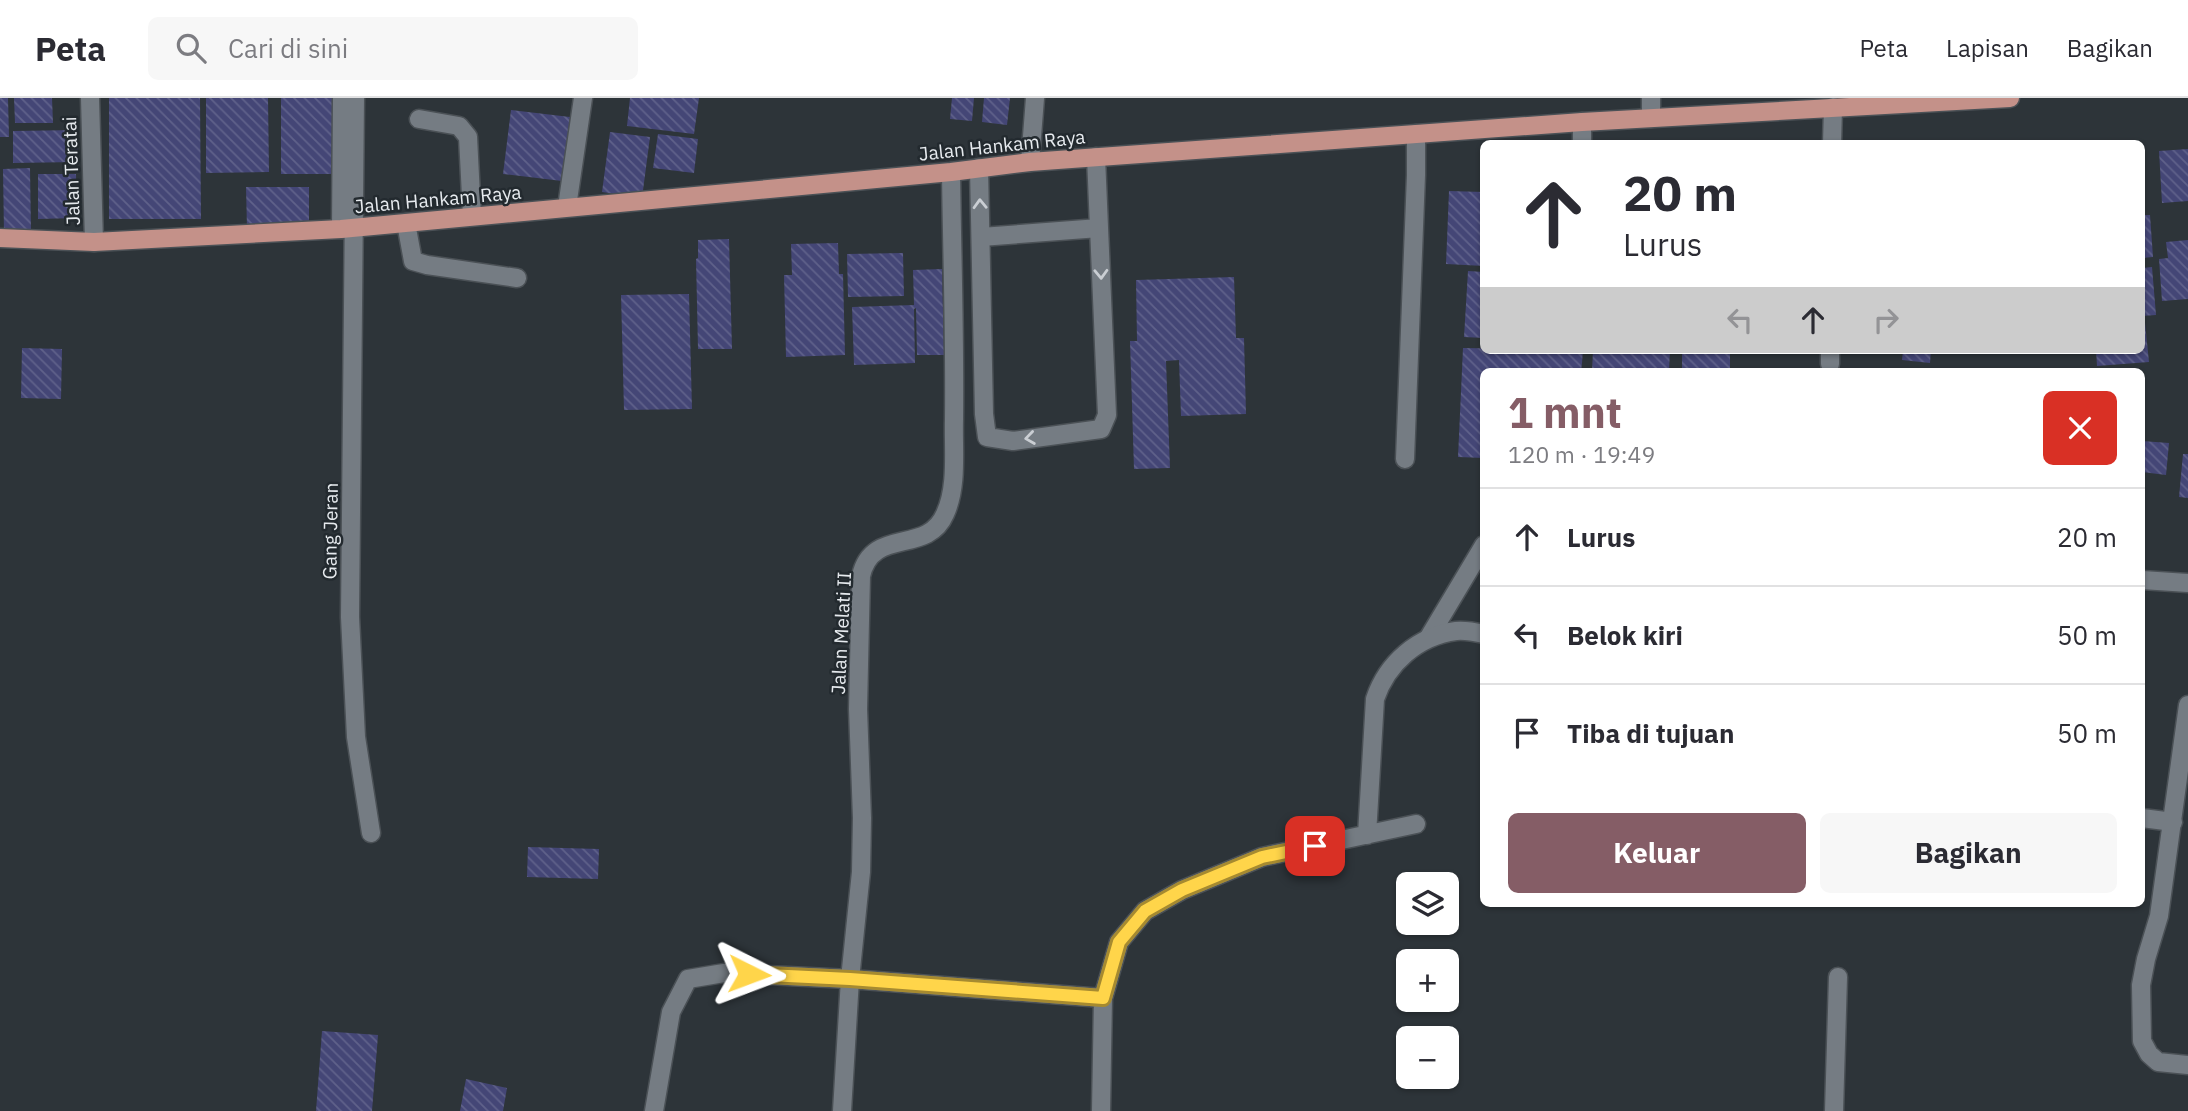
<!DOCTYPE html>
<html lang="id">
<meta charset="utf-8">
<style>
:root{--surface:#fff;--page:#f7f7f7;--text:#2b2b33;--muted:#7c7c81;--line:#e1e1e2;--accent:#855d66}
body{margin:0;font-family:"IBM Plex Sans",sans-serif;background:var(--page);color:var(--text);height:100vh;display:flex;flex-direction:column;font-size:26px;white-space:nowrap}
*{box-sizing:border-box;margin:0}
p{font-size:23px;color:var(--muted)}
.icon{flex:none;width:38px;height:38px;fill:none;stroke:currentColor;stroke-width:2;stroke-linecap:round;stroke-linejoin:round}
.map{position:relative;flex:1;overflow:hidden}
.panel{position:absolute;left:1480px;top:270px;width:665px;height:539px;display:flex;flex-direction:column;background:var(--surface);border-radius:10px;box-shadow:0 2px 5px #0004}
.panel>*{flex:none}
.hud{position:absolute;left:1480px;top:42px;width:665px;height:214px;border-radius:10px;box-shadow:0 2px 5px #0004;background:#fff;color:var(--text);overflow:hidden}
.fabs{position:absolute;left:1396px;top:774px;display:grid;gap:14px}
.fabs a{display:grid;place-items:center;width:63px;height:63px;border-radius:10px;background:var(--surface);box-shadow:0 2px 5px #0004;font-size:35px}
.pin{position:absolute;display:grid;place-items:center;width:60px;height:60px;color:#fff;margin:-30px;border-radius:14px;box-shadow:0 4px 10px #0006}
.me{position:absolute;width:77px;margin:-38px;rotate:93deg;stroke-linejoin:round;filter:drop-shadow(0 0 5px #0008)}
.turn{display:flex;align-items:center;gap:24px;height:147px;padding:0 28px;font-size:32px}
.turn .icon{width:91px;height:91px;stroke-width:2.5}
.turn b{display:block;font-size:49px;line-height:60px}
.lanes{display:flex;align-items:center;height:66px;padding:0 28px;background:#0003;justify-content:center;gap:35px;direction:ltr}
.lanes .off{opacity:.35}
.round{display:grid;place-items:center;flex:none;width:74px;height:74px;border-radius:10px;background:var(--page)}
.headline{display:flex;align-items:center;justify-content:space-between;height:119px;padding:0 28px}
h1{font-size:42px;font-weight:700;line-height:52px;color:var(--accent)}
.button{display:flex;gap:14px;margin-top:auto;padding:14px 28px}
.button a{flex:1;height:80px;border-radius:10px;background:var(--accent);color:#fff;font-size:28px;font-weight:700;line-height:80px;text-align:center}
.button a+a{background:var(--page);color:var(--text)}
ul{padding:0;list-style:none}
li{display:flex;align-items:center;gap:21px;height:98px;padding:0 28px;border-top:2px solid var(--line)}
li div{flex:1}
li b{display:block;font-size:26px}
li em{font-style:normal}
header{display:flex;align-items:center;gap:42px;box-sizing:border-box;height:98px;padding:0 35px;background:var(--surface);border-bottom:2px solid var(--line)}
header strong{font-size:33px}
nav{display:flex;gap:38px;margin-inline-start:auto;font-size:24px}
.search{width:490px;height:63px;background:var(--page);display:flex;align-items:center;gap:18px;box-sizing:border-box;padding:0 24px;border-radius:10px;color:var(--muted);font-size:26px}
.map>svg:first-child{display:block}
</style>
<header>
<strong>Peta</strong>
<div class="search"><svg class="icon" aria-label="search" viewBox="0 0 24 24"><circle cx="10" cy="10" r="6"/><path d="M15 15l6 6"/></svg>Cari di sini</div>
<nav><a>Peta</a><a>Lapisan</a><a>Bagikan</a></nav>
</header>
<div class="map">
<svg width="2188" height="1013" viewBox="0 0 2188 1013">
<defs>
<pattern id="building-back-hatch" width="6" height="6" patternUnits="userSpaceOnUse" patternTransform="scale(1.75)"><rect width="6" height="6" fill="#444676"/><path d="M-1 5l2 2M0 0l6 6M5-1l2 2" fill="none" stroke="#5f618a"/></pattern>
</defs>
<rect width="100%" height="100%" fill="#2d3439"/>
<path fill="url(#building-back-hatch)" d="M0,0H8L9,39H0Z
M14,0H52L53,25H15Z
M109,0H200L201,121H109Z
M206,0H268L269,74L206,75Z
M281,0H333V76H281Z
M630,0H699L694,36L627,28Z
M952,0H974L972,23L950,21Z
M984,0H1010L1007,27L982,24Z
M511,12L570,19L562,83L503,76Z
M77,32L78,64L13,65V33Z
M610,34L650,39L642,100L602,94Z
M658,36L698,41L694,75L653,70Z
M2188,51V103L2162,105L2159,53Z
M30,70L31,134L4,135L3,71Z
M38,76H76L77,120L38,121Z
M246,89H309V131H247Z
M1449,93L1484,94V168L1446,166Z
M2142,117H2150L2153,159L2142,160Z
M729,141L732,251H698L696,161L698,160V142Z
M2188,142V201L2162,203L2159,161L2168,160L2166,144Z
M838,145L839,176H843L845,257L786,259L784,177H792L791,146Z
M903,155L904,198L848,199L847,156Z
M2152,169L2156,217L2142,218V170Z
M942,171L944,257H917L916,210L914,211L915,265L854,267L852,209L914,207L913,172Z
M1468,173L1484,174V240L1464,239Z
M1234,179L1236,240H1244L1246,316L1181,318L1179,262L1166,263L1170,370L1134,371L1130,243H1137L1136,182Z
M689,196L692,311L624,312L621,197Z
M2142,225H2145L2149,264L2097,268L2096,252H2142Z
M22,250L62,251L61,301L21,300Z
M1463,250L1583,252L1582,265L1581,273H1484V360L1458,359Z
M1593,252H1670L1669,273H1592Z
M1682,252H1730V273H1682Z
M1903,252H1931L1930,265L1902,262Z
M2142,343L2169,345L2166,377L2142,374Z
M2183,356H2188V400L2179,399Z
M528,749L599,751L598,781L527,779Z
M322,933L378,937L372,1013H316Z
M466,981L507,990L503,1013H460Z"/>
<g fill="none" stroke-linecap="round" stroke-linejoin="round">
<defs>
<path id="lane" d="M1651,20V0
M419,21L459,28L468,39L472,118
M1832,46L1833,9
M979,70L984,316L987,339L1013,343L1101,331L1107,317L1096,59
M567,109L583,0
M406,125L413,163L427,167L517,180
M981,139L1099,130
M1830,266V252
M1405,361L1416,77V36
M1429,539L1484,447"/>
<path id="street" d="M90,0L94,144
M355,0L350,519L356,639L371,735
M1582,24V46
M1030,64L1035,0
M341,131L342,0
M2142,482L2188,485
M2188,607L2159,818L2146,861L2141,887L2142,943L2149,956L2158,964L2188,967
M2142,720L2173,724
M1367,737L1375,601C1387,565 1418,538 1456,533C1465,532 1475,534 1484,536
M654,1013L671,914L688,881L724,875L850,881L861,774L862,720L858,611L861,478C872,428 927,458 945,416C958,388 953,351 954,321C955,238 952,156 951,74
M842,1013L850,881L1103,900
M1101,1013L1103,900L1119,844L1145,813L1182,792L1262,759L1416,726
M1834,1013L1838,879"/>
<path id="primary" d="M0,140L94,144L341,131L951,74L1030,64L1582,24L2010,0"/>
</defs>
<use href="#lane" stroke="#4b5156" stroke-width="21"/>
<use href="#street" stroke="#4b5156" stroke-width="21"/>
<use href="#primary" stroke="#4b5156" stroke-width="21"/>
<use href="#lane" stroke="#757c83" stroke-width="18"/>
<use href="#street" stroke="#757c83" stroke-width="18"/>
<use href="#primary" stroke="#c49189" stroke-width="18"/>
</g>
<defs><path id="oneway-chevron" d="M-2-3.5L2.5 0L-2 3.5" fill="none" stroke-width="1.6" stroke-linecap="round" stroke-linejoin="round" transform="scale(1.75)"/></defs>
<g stroke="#caced3">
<use href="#oneway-chevron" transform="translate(980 106) rotate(-92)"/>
<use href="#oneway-chevron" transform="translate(1101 176) rotate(88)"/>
<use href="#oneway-chevron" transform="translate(1030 340) rotate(172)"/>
</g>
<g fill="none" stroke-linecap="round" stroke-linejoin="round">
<defs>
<path id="route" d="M749,876L850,881L1103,900L1119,844L1145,813L1182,792L1262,759L1315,748"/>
</defs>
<use href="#route" stroke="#a68a30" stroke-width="18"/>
<use href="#route" stroke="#ffd54a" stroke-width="12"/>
</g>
<g text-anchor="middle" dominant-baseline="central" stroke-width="5" stroke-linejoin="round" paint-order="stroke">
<g font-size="19" fill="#e6eaee" stroke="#232a2f">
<text transform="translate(1002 47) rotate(-6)">Jalan Hankam Raya</text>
<text transform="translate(71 73) rotate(-92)">Jalan Teratai</text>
<text transform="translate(438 101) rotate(-5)">Jalan Hankam Raya</text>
<text transform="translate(330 433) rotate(-89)">Gang Jeran</text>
<text transform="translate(841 535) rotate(-87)">Jalan Melati II</text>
</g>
</g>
</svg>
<div class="fabs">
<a><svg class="icon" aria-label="layers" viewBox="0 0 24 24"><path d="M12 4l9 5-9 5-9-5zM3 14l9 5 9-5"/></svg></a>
<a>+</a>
<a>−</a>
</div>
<div class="pin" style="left:1315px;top:748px;background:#d93025"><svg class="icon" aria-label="arrive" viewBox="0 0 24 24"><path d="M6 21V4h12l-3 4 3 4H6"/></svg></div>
<svg class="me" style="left:749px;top:876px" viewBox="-20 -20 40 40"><path d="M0-17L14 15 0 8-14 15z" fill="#ffd54a" stroke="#fff" stroke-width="4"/></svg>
<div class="hud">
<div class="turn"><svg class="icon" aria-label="ahead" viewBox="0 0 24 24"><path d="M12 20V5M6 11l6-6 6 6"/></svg><div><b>20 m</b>Lurus</div></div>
<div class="lanes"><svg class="icon off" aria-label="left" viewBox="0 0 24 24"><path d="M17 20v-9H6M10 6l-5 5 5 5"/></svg><svg class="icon" aria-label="ahead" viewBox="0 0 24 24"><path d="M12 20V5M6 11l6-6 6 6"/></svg><svg class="icon off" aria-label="right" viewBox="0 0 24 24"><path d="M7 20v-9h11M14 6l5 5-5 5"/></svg></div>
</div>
<section class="panel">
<div class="headline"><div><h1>1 mnt</h1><p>120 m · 19:49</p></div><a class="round" style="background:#d93025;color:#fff"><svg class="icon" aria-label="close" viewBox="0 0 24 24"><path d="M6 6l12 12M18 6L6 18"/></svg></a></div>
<ul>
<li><svg class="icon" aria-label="ahead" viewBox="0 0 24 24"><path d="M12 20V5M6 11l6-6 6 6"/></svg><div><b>Lurus</b></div><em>20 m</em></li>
<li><svg class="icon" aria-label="left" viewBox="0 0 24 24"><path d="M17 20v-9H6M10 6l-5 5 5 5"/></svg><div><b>Belok kiri</b></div><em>50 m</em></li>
<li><svg class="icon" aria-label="arrive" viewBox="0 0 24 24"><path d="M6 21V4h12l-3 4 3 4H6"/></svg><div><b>Tiba di tujuan</b></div><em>50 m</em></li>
</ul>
<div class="button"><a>Keluar</a><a>Bagikan</a></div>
</section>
</div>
